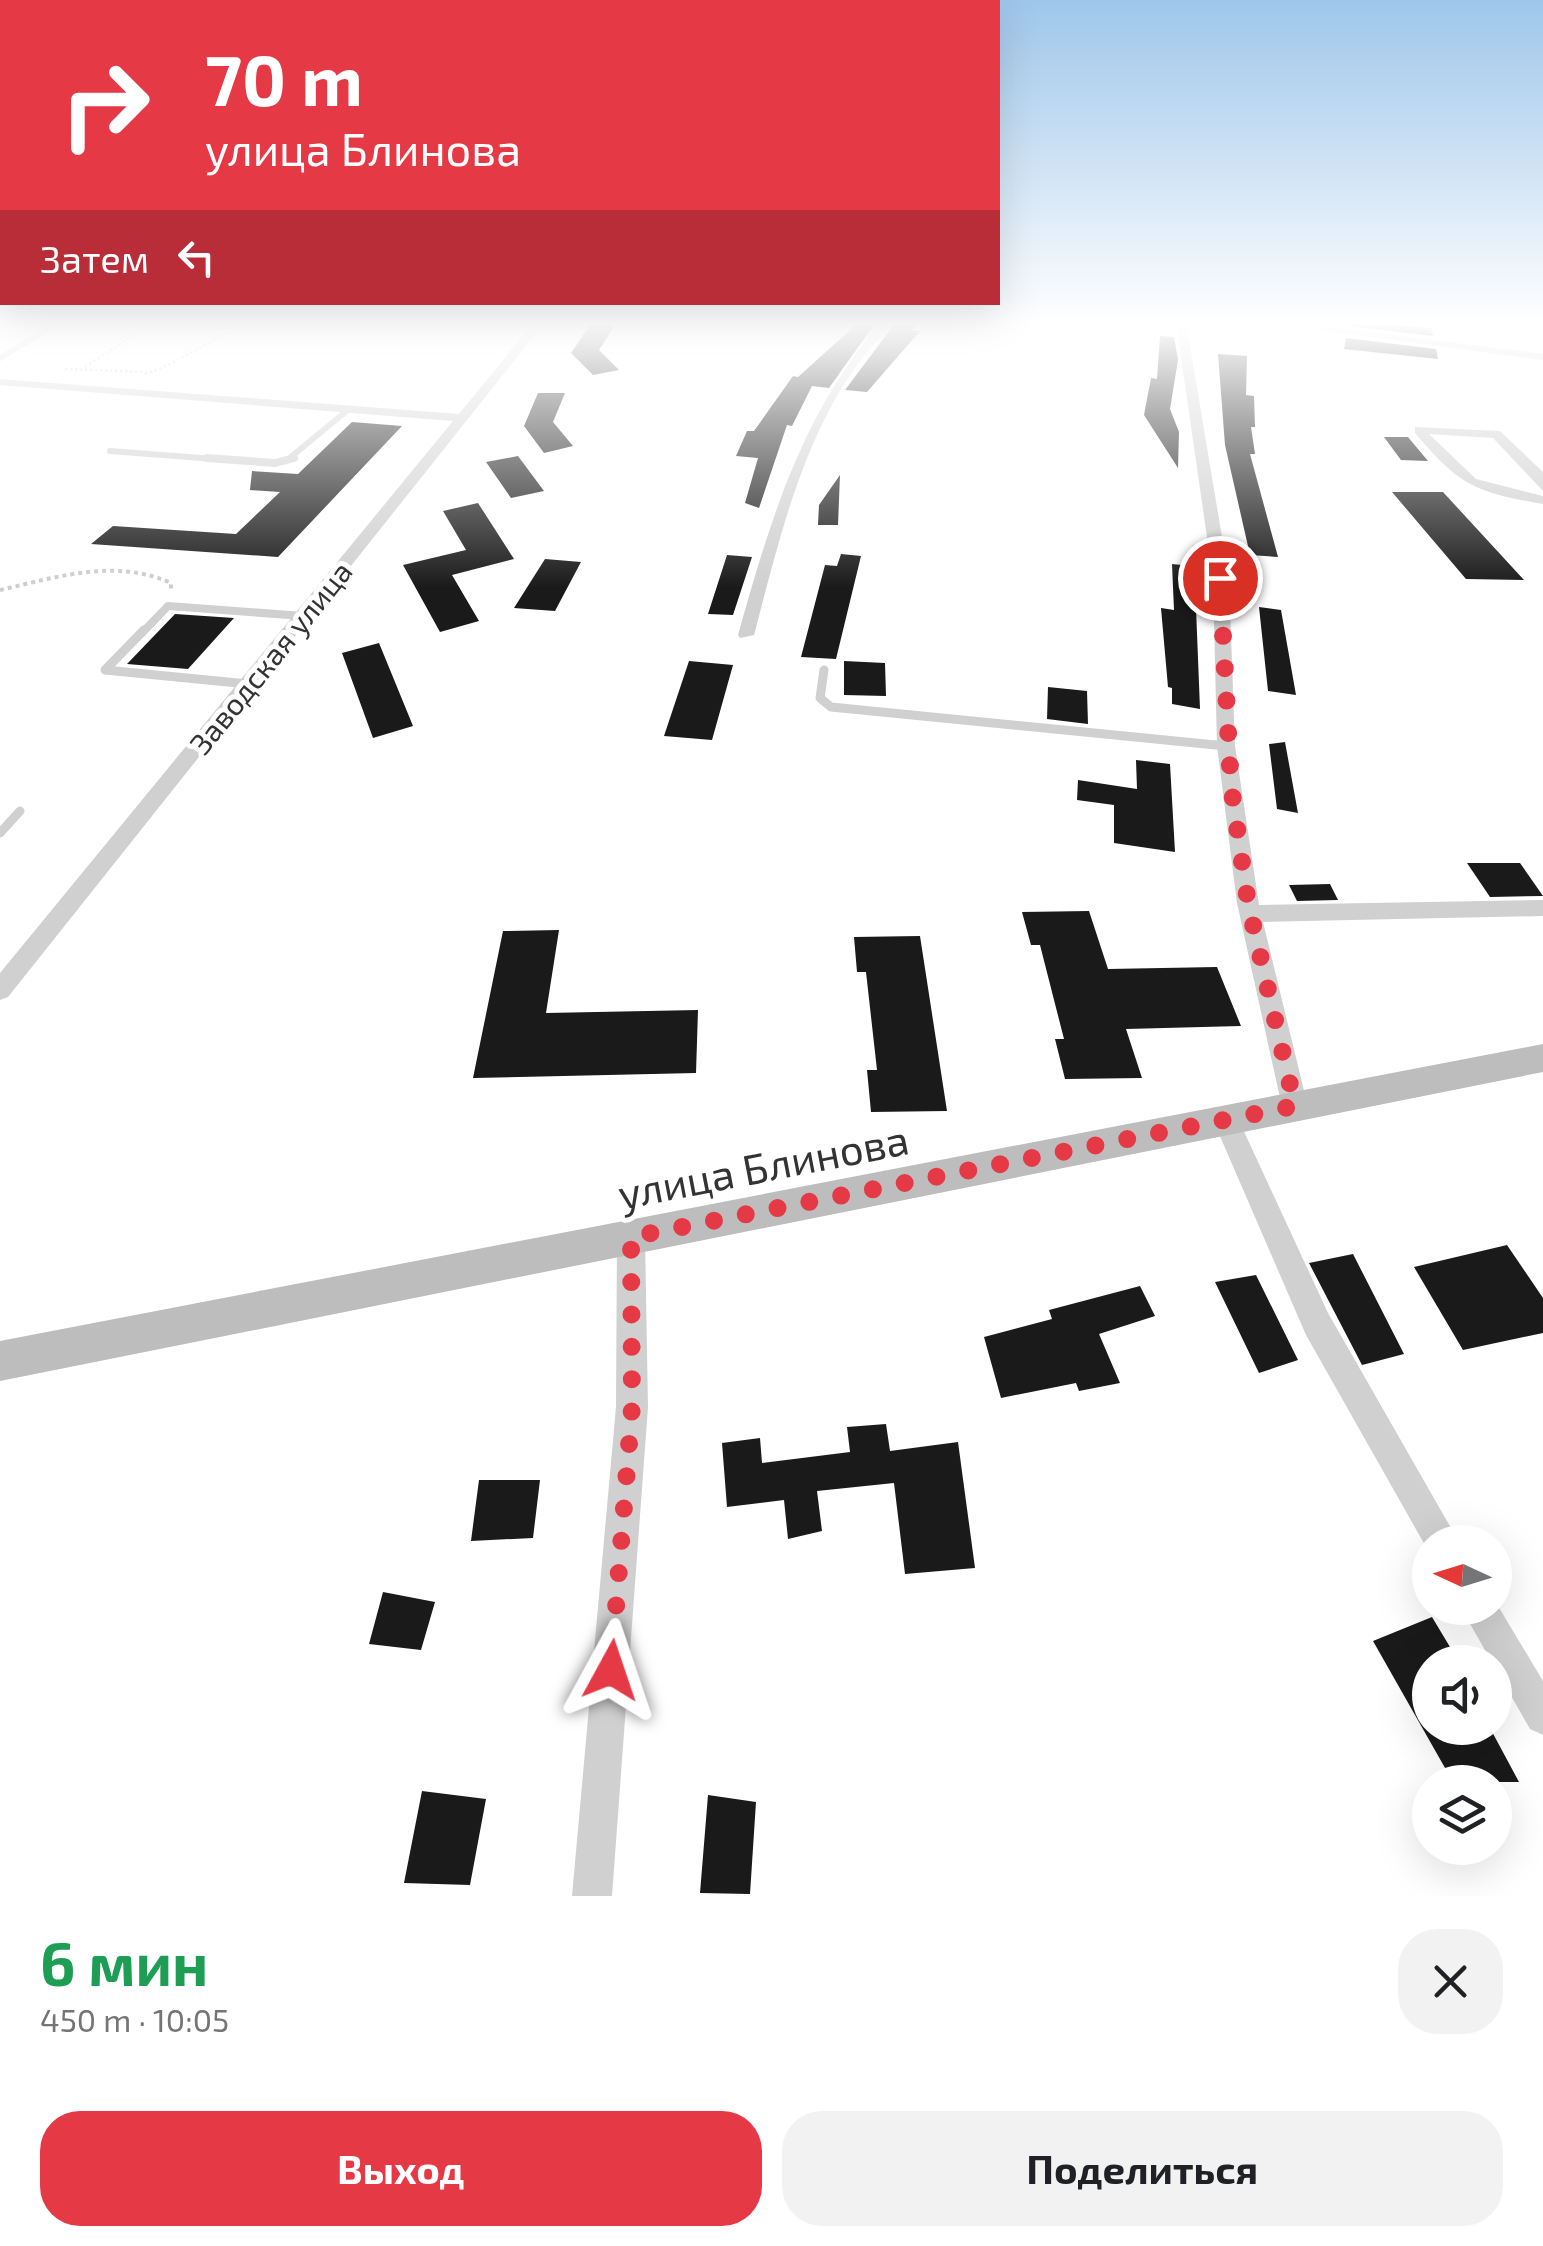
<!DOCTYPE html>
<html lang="ru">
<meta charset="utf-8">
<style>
:root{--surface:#fff;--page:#f2f2f2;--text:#202124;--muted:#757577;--accent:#e63946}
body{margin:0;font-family:"Exo 2",sans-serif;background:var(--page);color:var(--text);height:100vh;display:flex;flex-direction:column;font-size:38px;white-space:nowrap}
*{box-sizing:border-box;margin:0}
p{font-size:32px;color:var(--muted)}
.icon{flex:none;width:55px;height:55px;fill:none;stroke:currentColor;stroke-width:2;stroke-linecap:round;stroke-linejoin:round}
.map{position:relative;height:1896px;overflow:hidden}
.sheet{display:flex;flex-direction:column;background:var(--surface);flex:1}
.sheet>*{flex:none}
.guide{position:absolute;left:0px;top:0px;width:1000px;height:305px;box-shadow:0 10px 40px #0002;background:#e63946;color:#fff;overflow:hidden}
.needle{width:65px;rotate:274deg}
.fabs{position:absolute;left:1412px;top:1525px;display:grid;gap:20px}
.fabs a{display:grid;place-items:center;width:100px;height:100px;border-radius:50%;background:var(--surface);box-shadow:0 10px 40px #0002;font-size:50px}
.pin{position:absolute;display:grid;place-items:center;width:85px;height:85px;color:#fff;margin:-42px;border:5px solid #fff;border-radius:50%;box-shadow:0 2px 10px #0007}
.me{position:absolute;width:110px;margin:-55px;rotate:5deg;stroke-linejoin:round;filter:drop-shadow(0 0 8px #0008)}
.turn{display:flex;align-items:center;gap:35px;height:210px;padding:0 40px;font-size:45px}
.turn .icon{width:130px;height:130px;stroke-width:2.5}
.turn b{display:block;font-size:70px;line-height:85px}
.then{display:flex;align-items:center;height:95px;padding:0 40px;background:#0003;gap:20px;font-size:38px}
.round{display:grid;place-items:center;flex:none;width:105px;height:105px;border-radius:40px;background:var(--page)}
.overview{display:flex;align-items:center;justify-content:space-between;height:170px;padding:0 40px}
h1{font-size:60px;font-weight:700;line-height:75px;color:#1e9e55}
.cta{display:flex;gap:20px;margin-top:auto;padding:20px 40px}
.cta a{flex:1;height:115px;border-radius:40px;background:var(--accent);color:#fff;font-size:40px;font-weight:700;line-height:115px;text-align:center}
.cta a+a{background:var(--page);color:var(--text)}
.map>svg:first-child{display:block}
</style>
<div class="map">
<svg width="1543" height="1896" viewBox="0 0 1543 1896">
<rect width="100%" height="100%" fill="#fff"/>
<path fill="#1a1a1a" d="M592,322H617L599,350L619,370L593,375L571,353Z
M859,322H876L829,388L812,386L792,426L787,425L759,508L745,503L758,458L736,456L747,431H754L793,376L798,377Z
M896,322H918L911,330L920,331L867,392L845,390Z
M1349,322L1431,328L1433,336L1348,326Z
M1160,336L1174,337L1178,360L1170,409L1179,432L1178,468L1144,415L1151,378L1157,379Z
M1346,338L1436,349L1438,359L1344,349Z
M1218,354L1247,356L1246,395L1254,396L1255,427H1251L1255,454H1250L1278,557L1250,555L1225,445Z
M538,393H565L553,422L573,446L544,453L524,426Z
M352,422L402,426L278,557L91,544L113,526L236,534L280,492L250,490L252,471L298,474Z
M1384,437H1408L1428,461L1401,460Z
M518,456L544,491L511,498L486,462Z
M840,475L838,525H818L819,505Z
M1392,492H1443L1524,580L1466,579Z
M478,503L514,559L452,575L479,621L440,632L403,565L466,550L443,511Z
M841,554L861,556L836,659L801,657L825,565L837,566Z
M727,555L752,557L733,615L708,614Z
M545,559L581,562L555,611L514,608Z
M1172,564L1201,567L1207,610L1196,608L1200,709L1172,704V688L1168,687L1161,608L1174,610Z
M1259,607L1281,610L1296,695L1268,691Z
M175,614L234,618L188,669L127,664Z
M379,643L413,726L373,738L342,653Z
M689,661L733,665L712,740L664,736Z
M844,661L885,663L886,696L844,695Z
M1048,687L1087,691L1088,724L1047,719Z
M1285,742L1298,813L1277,809L1269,744Z
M1136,760L1170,764L1175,852L1114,843V805L1077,800L1078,780L1137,789Z
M1467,863H1520L1543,896L1490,897Z
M1330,884L1338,900L1297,901L1289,885Z
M1089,911L1108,969L1217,967L1241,1026L1126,1029L1142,1078L1065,1079L1055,1039H1064L1040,945H1031L1022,912Z
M559,930L546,1013L698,1010L696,1073L473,1078L503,931Z
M920,936L947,1111L871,1112L867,1070H877L866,972H857L854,937Z
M1507,1245L1543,1298V1333L1463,1350L1414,1267Z
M1353,1254L1404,1354L1362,1365L1309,1263Z
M1256,1275L1298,1360L1259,1373L1215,1282Z
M1140,1286L1155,1316L1099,1334L1120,1383L1079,1391L1076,1383L1001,1398L984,1337L1052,1319L1049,1310Z
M886,1424L890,1451L958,1442L975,1568L905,1574L894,1483L817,1491L822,1531L788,1539L784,1500L727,1507L722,1443L760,1438L762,1463L850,1452L847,1427Z
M479,1480H540L533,1538L471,1541Z
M383,1592L435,1602L421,1650L369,1644Z
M1432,1617L1459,1662H1430V1728H1490L1519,1782H1453L1373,1641Z
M422,1791L486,1799L470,1885L404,1883Z
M708,1795L756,1802L750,1894L700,1893Z"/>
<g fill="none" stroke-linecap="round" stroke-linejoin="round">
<path stroke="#cdcdcd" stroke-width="2.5" stroke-dasharray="2.5 2.5" stroke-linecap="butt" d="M213,322L229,328
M72,329L83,322
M85,367L153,322
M65,369L147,372
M145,374C185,361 216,333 257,322"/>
<path stroke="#cdcdcd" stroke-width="4" stroke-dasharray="4 4" stroke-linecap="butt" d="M0,590C57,577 115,558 171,583V589"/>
<path stroke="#d0d0d0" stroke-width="6" d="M0,358L59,322
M110,451L241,461
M286,461L349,409"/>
<path stroke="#d0d0d0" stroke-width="8" d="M207,458L275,463L294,458
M142,633L168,606L303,616"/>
<path stroke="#d0d0d0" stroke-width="9" d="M144,630L105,670L248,684
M824,670L820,698L831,707L1226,746
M0,833L20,811"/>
<path fill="#d0d0d0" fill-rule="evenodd" d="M534,322H545L8,997L0,1000V973L453,421L0,385V379L459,414Z
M881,322H892C874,344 856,365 841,389C796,464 776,552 754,635L740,638L738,635C770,521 802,413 881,322Z
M1176,322H1186L1229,579L1235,746L1259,905L1543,900V916L1263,922L1308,1107L1304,1115L1295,1118L1286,1115L1282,1107L1237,903L1217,746L1213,579Z
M1258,322H1290L1543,354V360Z
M1415,427L1500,431L1543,472V491L1493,438L1429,434L1476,479L1543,496V504C1475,492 1460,486 1415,433Z
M1226,1108L1235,1112L1328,1313L1459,1542H1430V1554L1306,1335L1213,1120L1217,1112Z
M631,1223L641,1227L645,1237L648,1407L612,1896H572L616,1407L617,1237L621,1227Z
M1495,1601L1543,1681V1735L1530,1729L1461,1608H1495Z"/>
<path fill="#bdbdbd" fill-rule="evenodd" d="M1543,1044V1072L0,1381V1341Z"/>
</g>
<linearGradient id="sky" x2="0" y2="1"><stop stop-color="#9ec6ea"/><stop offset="0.55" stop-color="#fff"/><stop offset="1" stop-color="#fff" stop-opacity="0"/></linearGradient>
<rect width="1543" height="588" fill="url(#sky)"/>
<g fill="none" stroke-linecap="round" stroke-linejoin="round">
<path stroke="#e63946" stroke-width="18" stroke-dasharray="0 32.4" d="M611,1670L632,1407L631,1237L1295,1106L1248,903L1231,786L1220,578"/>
</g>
<g text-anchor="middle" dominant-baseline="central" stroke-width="10" stroke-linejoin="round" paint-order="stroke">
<g font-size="30" fill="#333" stroke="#fff">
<text transform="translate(270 657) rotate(-51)">Заводская улица</text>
</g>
<g font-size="42" fill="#333" stroke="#fff">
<text transform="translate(763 1165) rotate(-11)">улица Блинова</text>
</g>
</g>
</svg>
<div class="fabs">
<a><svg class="needle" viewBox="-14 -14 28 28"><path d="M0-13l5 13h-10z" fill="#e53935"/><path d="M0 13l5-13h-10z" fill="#757577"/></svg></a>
<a><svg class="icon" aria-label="sound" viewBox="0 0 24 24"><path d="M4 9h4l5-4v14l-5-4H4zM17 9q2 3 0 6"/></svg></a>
<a><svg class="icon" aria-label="layers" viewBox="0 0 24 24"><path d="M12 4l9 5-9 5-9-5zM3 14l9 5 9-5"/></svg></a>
</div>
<div class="pin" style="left:1220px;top:578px;background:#d93025"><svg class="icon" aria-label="arrive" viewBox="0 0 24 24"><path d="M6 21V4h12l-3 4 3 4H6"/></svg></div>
<svg class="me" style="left:611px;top:1670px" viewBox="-20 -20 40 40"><path d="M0-17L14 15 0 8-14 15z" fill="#e63946" stroke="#fff" stroke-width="4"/></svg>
<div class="guide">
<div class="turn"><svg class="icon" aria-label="right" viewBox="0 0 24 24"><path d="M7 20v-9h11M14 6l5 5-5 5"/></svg><div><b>70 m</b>улица Блинова</div></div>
<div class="then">Затем<svg class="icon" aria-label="left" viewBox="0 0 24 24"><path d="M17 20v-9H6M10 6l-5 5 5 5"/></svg></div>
</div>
</div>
<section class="sheet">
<div class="overview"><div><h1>6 мин</h1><p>450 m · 10:05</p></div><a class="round"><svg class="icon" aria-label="close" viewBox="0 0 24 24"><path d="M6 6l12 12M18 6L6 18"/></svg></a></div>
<div class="cta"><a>Выход</a><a>Поделиться</a></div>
</section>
